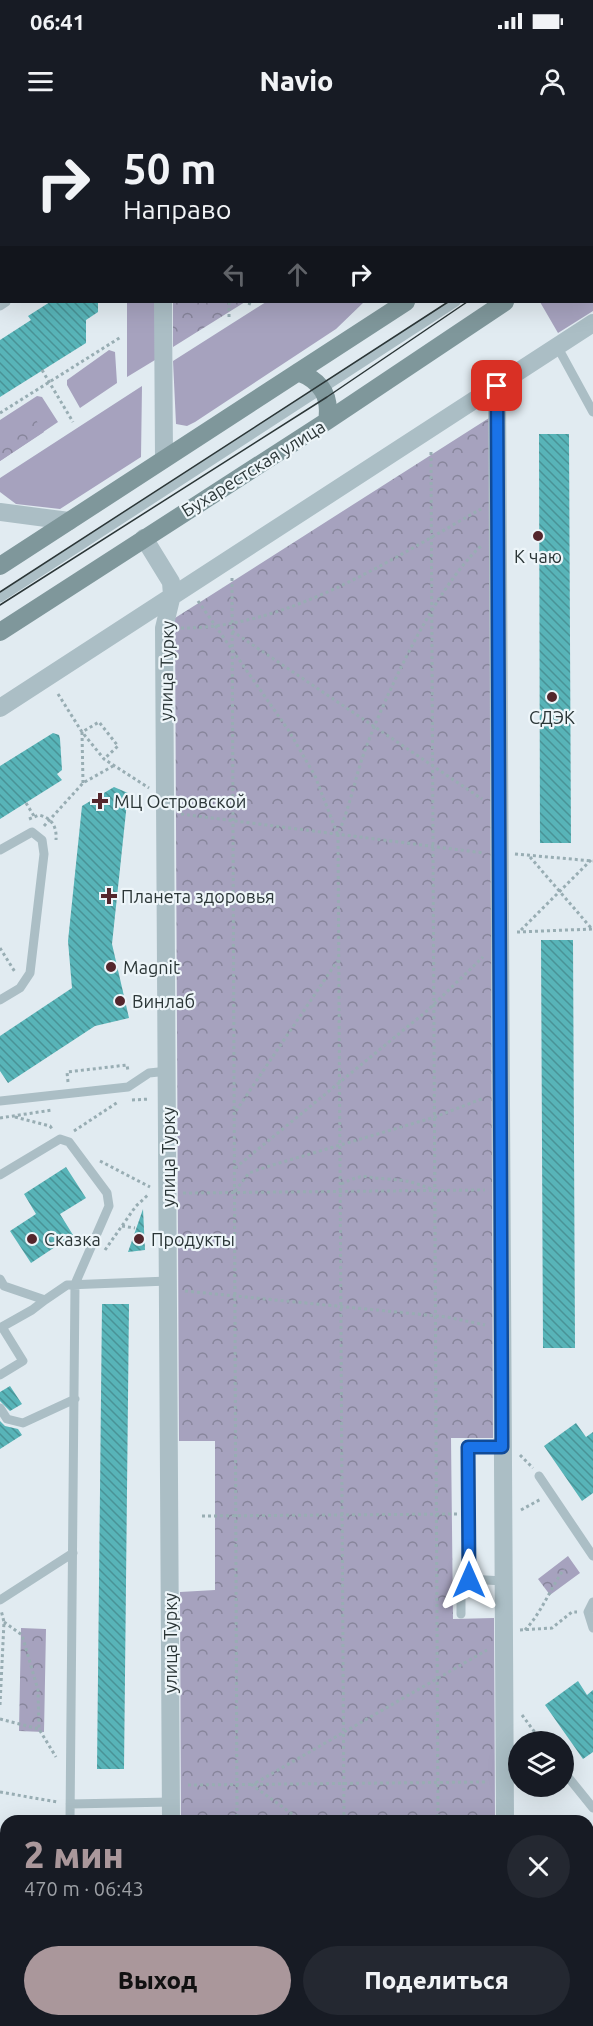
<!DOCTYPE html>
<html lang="ru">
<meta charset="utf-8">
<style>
:root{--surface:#171b24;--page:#242831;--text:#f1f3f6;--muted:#9ea1a6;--accent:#aa979b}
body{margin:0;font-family:Ubuntu,sans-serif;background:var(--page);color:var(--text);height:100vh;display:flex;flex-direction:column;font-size:22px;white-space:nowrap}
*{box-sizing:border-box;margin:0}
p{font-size:20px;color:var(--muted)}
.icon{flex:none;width:33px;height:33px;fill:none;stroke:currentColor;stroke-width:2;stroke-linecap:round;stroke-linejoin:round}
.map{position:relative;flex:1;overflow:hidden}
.drawer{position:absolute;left:0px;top:1695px;width:594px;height:212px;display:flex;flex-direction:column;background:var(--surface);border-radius:18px 18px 0 0;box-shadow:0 6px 24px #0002}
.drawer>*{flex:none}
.guide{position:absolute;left:0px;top:0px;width:594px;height:183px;box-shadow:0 6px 24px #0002;background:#171b24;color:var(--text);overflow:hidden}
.buttons{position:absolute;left:508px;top:1611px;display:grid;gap:12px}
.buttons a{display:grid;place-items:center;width:66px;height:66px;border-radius:50%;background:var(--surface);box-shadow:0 6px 24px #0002;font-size:30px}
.pin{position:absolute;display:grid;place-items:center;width:51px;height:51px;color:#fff;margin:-26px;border-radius:12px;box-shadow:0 3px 9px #0006}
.me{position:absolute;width:66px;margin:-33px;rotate:0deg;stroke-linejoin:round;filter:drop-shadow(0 0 4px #0008)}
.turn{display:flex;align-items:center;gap:21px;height:126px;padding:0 24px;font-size:27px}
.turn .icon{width:78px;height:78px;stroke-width:2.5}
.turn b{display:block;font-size:42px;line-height:51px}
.lanes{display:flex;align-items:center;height:57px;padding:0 24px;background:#0003;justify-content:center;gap:30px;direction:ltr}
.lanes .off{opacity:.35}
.round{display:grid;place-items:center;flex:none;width:63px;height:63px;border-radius:32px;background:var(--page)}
.head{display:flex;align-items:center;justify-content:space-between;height:102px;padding:0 24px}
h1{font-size:36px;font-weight:800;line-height:45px;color:var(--accent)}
.primary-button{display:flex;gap:12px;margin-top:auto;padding:12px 24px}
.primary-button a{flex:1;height:69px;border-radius:36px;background:var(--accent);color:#111;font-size:24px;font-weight:800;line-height:69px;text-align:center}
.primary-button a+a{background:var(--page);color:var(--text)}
.status{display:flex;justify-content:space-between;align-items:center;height:42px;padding:0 30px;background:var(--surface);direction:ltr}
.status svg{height:16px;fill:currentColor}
header{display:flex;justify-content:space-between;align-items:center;height:78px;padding:0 24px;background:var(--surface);font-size:27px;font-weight:800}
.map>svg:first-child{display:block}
</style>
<div class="status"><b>06:41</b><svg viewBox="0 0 49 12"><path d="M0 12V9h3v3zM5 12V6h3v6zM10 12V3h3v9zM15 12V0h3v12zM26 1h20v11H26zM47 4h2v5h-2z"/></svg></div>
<header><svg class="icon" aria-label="menu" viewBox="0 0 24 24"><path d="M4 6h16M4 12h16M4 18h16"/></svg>Navio<svg class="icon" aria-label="person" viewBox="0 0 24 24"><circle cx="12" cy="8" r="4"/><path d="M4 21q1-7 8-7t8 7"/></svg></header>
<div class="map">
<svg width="593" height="1906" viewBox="0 0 593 1906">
<defs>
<pattern id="forest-crowns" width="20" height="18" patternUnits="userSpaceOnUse" patternTransform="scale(1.5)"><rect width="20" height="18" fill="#a6a2be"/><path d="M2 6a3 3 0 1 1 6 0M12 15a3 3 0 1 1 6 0" fill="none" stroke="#87859b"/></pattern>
<pattern id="building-back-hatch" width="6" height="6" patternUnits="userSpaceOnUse" patternTransform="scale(1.5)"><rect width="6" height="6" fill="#58b4b8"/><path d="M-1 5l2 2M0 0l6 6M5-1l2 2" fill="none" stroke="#499396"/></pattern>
</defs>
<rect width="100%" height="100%" fill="#e1ebf1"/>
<path fill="#a6a2be" d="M593,162V191L558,213L540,182H592Z
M127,182H155V240L127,257Z
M266,182H364L336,209L195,302L187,306L176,304L173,241Z
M109,230L115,232L117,263L80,288L67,265V260Z
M142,266L141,337L60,389L16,384L0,372V358Z
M37,276L42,277L58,302L0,341V300Z"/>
<path fill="url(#forest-crowns)" d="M172,0H487V1L172,2Z
M173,182H245L173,227Z
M34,297L44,312L0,341V319Z
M489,298L493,1318H451L453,1499L494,1498L495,1701H181L180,1472L215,1470V1321H179L175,498Z
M568,1436L580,1453L550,1475L538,1459Z
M21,1508L46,1509L44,1612L19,1611Z
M496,1901V1906H182V1900Z"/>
<path fill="url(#building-back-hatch)" d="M50,182H98V192L86,200V223L0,277V220L31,200L28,196Z
M539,314H569L571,723H540Z
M53,613L59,615L60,619L62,650L57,654L62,660L0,699V646Z
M114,667L128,673L112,824L129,898L95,906L8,963L0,951V916L72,868L68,821L82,686Z
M541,820H573L575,1228H543Z
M66,1047L86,1078L60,1094L73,1115L31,1143L10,1111L36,1094L24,1074Z
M143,1089L145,1130L128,1132Z
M102,1184H129L124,1649H97Z
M10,1266L22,1284L10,1291L0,1281V1272Z
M0,1301L5,1306L18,1309L22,1315L0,1329Z
M576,1303L586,1317L593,1312V1373L582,1381L544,1326Z
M578,1561L587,1575L593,1570V1632L583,1639L545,1585Z"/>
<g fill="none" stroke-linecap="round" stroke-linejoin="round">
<path stroke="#98adb3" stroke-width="3" stroke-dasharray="3 3" stroke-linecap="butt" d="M228,0V2
M324,0H334
M354,0L357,2
M431,0V2
M37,2V0
M312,2L313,0
M0,86H2
M229,182V198
M249,185L250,182
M42,250L73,302
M0,293L121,217
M431,332L438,1701
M232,458L237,1701
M198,481L289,611L315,656L337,713
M181,508C286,509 392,439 481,389
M232,511L482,679
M58,574L82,612L104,639L149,668
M83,663L82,612L99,602L118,626L104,639
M26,683L34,696
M181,694L484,733
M29,699L39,695C52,698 57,707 56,720
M44,706L83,663L113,646
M515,734L593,741
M530,737L592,809
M521,810L593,738
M517,812L593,809
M0,828L15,852
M68,962L67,952L127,945L128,951
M132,980L150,979
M236,991L338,840
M15,997L50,1006L53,1010
M0,998L52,990
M74,1011L118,982
M100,1041L150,1067
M235,1048L428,890L483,837
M341,1064C367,1052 362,1058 388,1059C407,1060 416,1063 434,1070
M235,1071L249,1053L266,1047L435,997L484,978
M183,1073L485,1070
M122,1106L135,1108
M105,1130L136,1086L149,1074
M185,1171L447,1197L485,1205
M520,1335L533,1348
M521,1390L541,1379
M202,1396L458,1394
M4,1502L22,1515L38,1570L39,1609L56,1637
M520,1510L552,1508L572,1492H577
M525,1510C542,1492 550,1469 564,1449
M0,1585L4,1502L1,1490
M522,1595L542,1622
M0,1599L39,1609
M188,1665L488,1662
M0,1672L57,1682
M302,1701L252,1665L487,1530
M344,1701L338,714C350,687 355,658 365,630C387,572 435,468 481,426
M0,1749L6,1745
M588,1796L593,1793
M0,1805L6,1816
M0,1853L6,1840
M239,1900V1906
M259,1900L268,1906
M346,1900V1906
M371,1900L381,1906
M439,1900V1906
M296,1906L301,1900
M320,1906L328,1900"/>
<path stroke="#abbec5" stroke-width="9" d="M592,93L593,92
M0,186L6,182
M557,226L593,292
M0,478L456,182
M0,730L32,712L42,720L44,734L30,853L20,868L0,880
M0,981L128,967L149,953L168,951
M0,1055L60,1019L69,1022L107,1073L109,1086L75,1164L70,1701
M0,1159L4,1166L45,1180L67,1165L168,1161
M0,1208L32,1190L45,1180
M0,1255L23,1241L2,1207
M0,1288L7,1299L23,1303L75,1279
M502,1327H468L469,1459L503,1461
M539,1356L593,1436
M0,1480L73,1433
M593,1482L588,1492L593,1508
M461,1494V1471L469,1459
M564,1652L593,1688
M70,1684L171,1682
M557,1900L561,1906
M70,1906V1900"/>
<path stroke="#abbec5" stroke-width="18" d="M496,0V2
M163,2V0
M163,182L164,339
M497,266L505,1701
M0,392L69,401
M144,418L171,462L172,475L164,508L171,1701
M0,588L593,203
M171,1900L172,1906
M506,1900V1906"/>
<path stroke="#7f979b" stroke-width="18" d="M592,60L593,59
M592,125H593
M298,252C322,261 331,277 327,301
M0,446L406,182
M0,512L327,301L505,182"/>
<path stroke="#2b3637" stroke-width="1.5" d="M592,88L593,87
M592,99H593
M0,472L448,182
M0,485L327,277L467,182"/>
</g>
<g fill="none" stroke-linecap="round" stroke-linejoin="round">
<defs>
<path id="route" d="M469,1460L468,1327H502L497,266"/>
</defs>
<use href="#route" stroke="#114b97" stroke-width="15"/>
<use href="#route" stroke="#1a73e8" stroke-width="10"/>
</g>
<g fill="#54262c" stroke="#edf5f9" stroke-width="2">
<circle cx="538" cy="416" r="6"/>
<circle cx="552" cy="577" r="6"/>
<path d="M97 672h6v6h6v6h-6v6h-6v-6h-6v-6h6z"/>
<path d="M106 767h6v6h6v6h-6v6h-6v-6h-6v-6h6z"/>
<circle cx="111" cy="847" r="6"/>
<circle cx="120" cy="881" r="6"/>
<circle cx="32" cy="1119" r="6"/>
<circle cx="139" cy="1119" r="6"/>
</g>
<g text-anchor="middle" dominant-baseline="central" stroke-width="4.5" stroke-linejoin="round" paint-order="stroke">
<g font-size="18" fill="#2b3637" stroke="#edf5f9">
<text transform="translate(253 348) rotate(-32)">Бухарестская улица</text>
<text transform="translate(166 551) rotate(-89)">улица Турку</text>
<text transform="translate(168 1037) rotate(-90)">улица Турку</text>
<text transform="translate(170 1523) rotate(-90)">улица Турку</text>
</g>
<g font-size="18" fill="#2b3637" stroke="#edf5f9" text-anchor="start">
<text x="538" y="436" text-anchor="middle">К чаю</text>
<text x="552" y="597" text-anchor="middle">СДЭК</text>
<text x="114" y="681">МЦ Островской</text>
<text x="121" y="776">Планета здоровья</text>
<text x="123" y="847">Magnit</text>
<text x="132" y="881">Винлаб</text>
<text x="44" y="1119">Сказка</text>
<text x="151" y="1119">Продукты</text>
</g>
</g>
</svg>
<div class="buttons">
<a><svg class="icon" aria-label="layers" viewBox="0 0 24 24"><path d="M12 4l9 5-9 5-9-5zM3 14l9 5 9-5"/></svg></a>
</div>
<div class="pin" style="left:497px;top:266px;background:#d93025"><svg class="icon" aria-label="arrive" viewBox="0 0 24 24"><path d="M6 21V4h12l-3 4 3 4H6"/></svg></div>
<svg class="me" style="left:469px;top:1460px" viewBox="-20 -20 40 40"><path d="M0-17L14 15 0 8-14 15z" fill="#1a73e8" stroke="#fff" stroke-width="4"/></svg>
<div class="guide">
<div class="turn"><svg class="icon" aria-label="right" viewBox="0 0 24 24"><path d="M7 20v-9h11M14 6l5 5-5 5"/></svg><div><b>50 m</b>Направо</div></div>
<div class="lanes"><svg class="icon off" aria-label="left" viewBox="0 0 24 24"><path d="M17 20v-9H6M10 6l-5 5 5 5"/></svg><svg class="icon off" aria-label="ahead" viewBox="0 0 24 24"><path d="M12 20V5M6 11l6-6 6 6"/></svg><svg class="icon" aria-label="right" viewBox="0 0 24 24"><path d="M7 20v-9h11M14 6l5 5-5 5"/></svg></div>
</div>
<section class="drawer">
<div class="head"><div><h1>2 мин</h1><p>470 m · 06:43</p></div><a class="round"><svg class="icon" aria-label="close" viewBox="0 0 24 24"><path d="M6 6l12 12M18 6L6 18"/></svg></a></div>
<div class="primary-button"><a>Выход</a><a>Поделиться</a></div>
</section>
</div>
